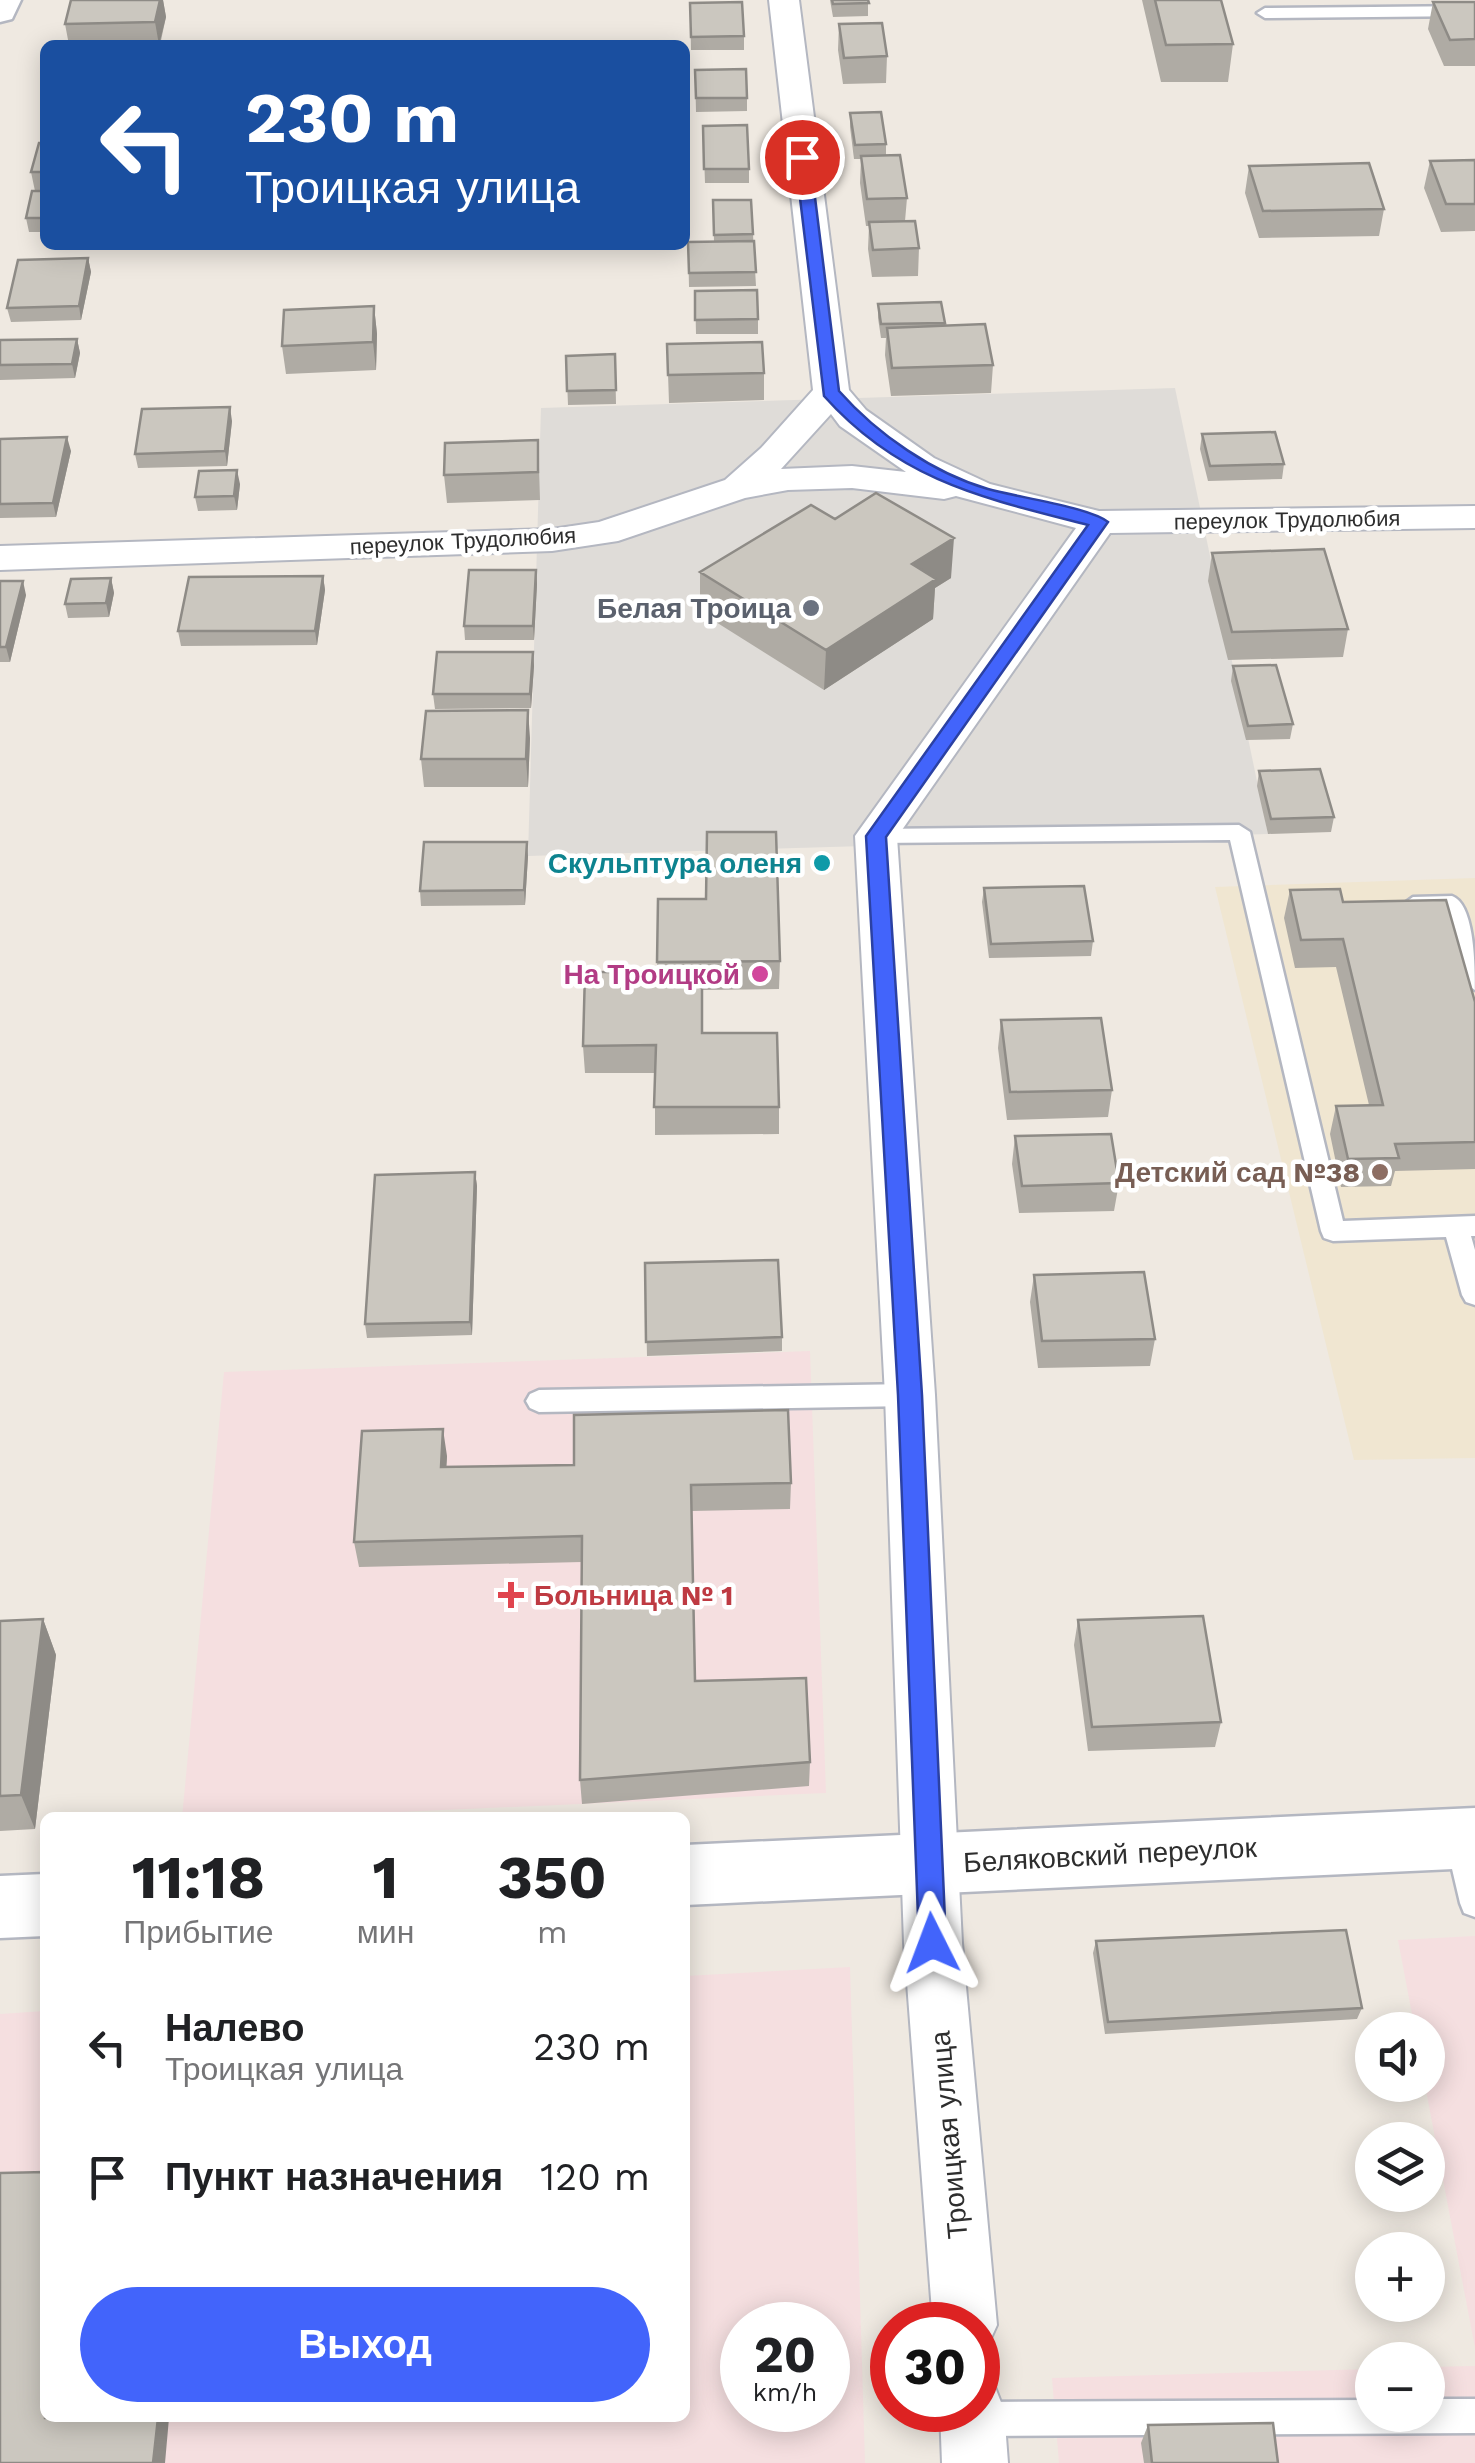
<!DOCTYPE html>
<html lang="ru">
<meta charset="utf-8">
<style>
:root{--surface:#fff;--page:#f6f6f6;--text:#202124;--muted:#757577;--accent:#4264fb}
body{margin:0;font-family:"Work Sans",sans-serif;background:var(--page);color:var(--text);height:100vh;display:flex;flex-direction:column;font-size:38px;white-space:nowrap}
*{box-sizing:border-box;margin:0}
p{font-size:32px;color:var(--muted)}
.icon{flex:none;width:55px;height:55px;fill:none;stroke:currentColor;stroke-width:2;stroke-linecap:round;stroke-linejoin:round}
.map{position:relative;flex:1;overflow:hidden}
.panel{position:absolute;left:40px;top:1812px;width:650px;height:610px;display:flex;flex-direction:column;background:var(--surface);border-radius:15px;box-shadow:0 5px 25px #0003}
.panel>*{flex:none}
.top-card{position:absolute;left:40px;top:40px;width:650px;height:210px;border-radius:15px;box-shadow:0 5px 25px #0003;background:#1a4fa0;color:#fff;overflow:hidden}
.fabs{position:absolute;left:1355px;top:2012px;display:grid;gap:20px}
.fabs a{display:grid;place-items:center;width:90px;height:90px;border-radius:50%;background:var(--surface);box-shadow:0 5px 25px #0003;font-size:50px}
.speed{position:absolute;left:720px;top:2302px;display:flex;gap:20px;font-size:50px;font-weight:700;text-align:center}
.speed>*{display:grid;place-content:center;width:130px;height:130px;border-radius:50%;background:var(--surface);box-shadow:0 5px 25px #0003;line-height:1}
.speed small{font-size:25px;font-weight:400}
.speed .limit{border:15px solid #d22;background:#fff;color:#111}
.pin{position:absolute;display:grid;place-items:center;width:85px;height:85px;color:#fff;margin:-42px;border:5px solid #fff;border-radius:50%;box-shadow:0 2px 10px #0007}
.me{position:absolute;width:110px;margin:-55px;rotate:357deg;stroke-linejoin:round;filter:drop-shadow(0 0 8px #0008)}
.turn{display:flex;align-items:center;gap:35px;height:210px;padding:0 40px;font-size:45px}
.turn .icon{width:130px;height:130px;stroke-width:2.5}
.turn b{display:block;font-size:70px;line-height:85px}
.eta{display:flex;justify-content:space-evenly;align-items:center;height:170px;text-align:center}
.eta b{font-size:60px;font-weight:700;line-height:70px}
.action{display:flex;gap:20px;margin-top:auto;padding:20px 40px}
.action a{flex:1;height:115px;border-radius:60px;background:var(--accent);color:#fff;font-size:40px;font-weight:700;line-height:115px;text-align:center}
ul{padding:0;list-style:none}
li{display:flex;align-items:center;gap:30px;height:130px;padding:0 40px}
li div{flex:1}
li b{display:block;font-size:38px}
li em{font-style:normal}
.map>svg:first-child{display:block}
</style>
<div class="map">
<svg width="1475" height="2463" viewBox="0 0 1475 2463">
<rect width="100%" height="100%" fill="#efe9e1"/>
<path fill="#f0e6d1" d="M1475,878V1458L1354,1460L1215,887Z"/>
<path fill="#f5dfe0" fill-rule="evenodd" d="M810,1351L826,1793L287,1817L182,1818L224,1372Z
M1475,1936V2348L1425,2085L1428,2030H1415L1398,1940Z
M850,1967L865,2463H0V2014L45,2011V2418H685V1976ZM742,2325H828V2410H742Z
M1475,2366V2463H1059L1052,2378L1372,2369V2415H1428V2367Z"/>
<path fill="#dfdcd8" d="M1175,388L1268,834L528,856L541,408Z"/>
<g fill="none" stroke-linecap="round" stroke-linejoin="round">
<defs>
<path id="service" d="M1475,6V16L1265,18L1257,13L1265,8Z
M1239,825L1250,832L1343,1221L1475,1216V1236H1471L1475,1250V1305L1466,1302L1462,1295L1446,1237L1333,1241L1324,1238L1321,1231L1230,840L876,843L865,836L876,829Z
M1452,896C1475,904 1475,968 1475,990L1463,982L1443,912L1413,913L1402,905L1413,897Z
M910,1384L919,1388L923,1395L919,1402L910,1406L539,1412L530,1408L526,1401L530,1394L539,1390Z
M1460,1826L1470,1830L1475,1840V1917L1464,1913L1460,1903L1445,1839L1450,1830Z
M1428,2399H1475V2433L973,2436L961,2431L956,2419L960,2410H978V2402L1372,2400V2415H1428Z"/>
<path id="minor" d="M769,0H799L849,390L866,410L934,458L990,484L1099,511L1475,506V528L1110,533L897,837L935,1395L962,1943L997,2325L987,2347L978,2351V2325H933L904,1943L885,1395L855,836L1076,528L956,496L944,499L852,488L788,490L745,498L618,541L552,551L0,570V546L552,529L599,522L725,480L761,448L813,390ZM831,414L840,426L906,472L852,466L781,469Z
M978,2380L995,2387L1004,2410L1008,2463H942L940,2410H978Z"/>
<path id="tertiary" d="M0,0H21L12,19L0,22Z
M1475,1808V1868L685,1905V1845Z
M45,1874V1936L0,1938V1876Z"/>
</defs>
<use href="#service" stroke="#b4b7c1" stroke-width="5"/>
<use href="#minor" stroke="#b4b7c1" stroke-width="4"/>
<use href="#tertiary" stroke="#b4b7c1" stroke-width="5"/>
<use href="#service" fill="#fff" fill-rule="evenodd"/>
<use href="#minor" fill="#fff" fill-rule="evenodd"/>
<use href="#tertiary" fill="#fff" fill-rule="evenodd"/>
</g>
<path fill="#afaba4" d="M71,0H163L166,17L160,45H69L65,24Z
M830,0H868V16L833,17Z
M1142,0H1221L1233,44L1228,82H1161Z
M1433,2H1475V66H1444L1428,29Z
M690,3L744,36V50H691Z
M839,24L887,56L886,83L843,84L838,50Z
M695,70L747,98V111L696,112Z
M850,113L886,144V155L907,198L905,221L919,248L918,276L872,277L868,249L869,226H866L860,183L861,159H854L850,127Z
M703,126L749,169V183H705Z
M45,143V232H29L26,218L35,191L31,172Z
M1475,160V231L1441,232L1424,188L1430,161Z
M1249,166L1384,209L1379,236L1259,238L1245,193Z
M713,200H751L756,286L689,287L688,242H714Z
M88,258L91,272L81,320L11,322L7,308Z
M695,291L758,319V334H696Z
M878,304L945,323V325L993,365L991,393L891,396L885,355L886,338H881L878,318Z
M374,306L377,334L376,370L286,374L282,346Z
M77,339L80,353L75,378L0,380V340Z
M667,344L764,373V400L669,403Z
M615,354L616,404L568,405L566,356Z
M232,421L227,466L138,468L135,454Z
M1202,434L1284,464L1282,479L1208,481L1200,449Z
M0,439L71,451L56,517L0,518Z
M539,468L540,500L447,503L444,475Z
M240,484L237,510L198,511L195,497Z
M835,519L951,578L935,588L933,619L824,690L700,612V572Z
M1212,553L1348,629L1343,657L1228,660L1208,581Z
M536,570L537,584L534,640H465L464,626Z
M323,576L325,590L317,645L181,646L178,631Z
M111,578L114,593L109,617L68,618L65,604Z
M0,581L26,595L10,662H0Z
M533,652L534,666L531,708L435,709L433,694Z
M1233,666L1293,724L1290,739L1246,740L1231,681Z
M530,738L528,787H424L421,759Z
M1259,771L1334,817L1331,832L1268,834L1257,786Z
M528,856L525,905L421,906L420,891Z
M984,888L1093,941L1091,956L989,958L982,902Z
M1290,890L1343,902L1475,1002V1169L1395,1171L1391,1186L1341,1187L1330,1134L1336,1106L1369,1105L1336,967L1295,968L1284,918Z
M658,899L780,961L779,989L702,990V1033L779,1107V1134L655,1135V1073H585L583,1046L657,972Z
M1001,1020L1112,1090L1108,1117L1007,1120L998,1048Z
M1015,1136L1119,1183L1114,1211L1019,1213L1012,1164Z
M475,1172L477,1186L472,1335L367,1338L365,1324Z
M645,1263L782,1337V1351L647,1356Z
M1034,1275L1155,1339L1150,1366L1038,1368L1030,1302Z
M447,1456L446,1467L791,1483L790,1509L692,1511L695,1681L810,1762L809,1786L582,1804L580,1780L582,1562L359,1567L354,1542Z
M43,1619L56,1655L35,1829L0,1831V1621Z
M1078,1620L1221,1722L1215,1747L1088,1751L1074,1645Z
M1096,1941L1362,2008L1357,2019L1105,2034L1093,1953Z
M1148,2425L1278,2463H1144L1141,2443Z"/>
<path fill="#8e8b86" d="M160,0H163L166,17L159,45L155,22Z
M88,258L91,272L81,320L79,306Z
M374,306L377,334L376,370L373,342Z
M77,339L80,353L75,378L72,364Z
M230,407L232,421L227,466L225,451Z
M67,437L71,451L56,517L53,503Z
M237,470L240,484L237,510L234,496Z
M954,538L951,578L935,588L933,619L824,690L826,650L912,564Z
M536,570L537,584L534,640L533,626Z
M323,576L325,590L317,645L315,631Z
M111,578L114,593L109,617L106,603Z
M23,581L26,595L10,662L6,647Z
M533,652L534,666L531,708L530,694Z
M528,710L530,738L528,787L526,759Z
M527,842L528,856L525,905L524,890Z
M475,1172L477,1186L472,1335L470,1322Z
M443,1429L447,1456L445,1494L441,1467Z
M43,1619L56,1655L35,1829L21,1795Z
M158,2418H169L165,2463H153Z"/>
<path fill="#cbc7bf" stroke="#8e8b86" stroke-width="2.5" d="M71,0H160L155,22L65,24Z
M832,0H868L869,3L833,4Z
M1155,0H1221L1233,44L1166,45Z
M742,2L744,36L691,37L690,3Z
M1433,2H1475V39L1450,40Z
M882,23L887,56L844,58L839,24Z
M746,69L747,98H696L695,70Z
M881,112L886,144L855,145L850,113Z
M747,125L749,169H704L703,126Z
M39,143H45V172H31Z
M900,155L907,198L867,199L861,156Z
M1475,160V204H1446L1430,161Z
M1369,163L1384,209L1263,211L1249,166Z
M32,191H45V218H26Z
M713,200H751L753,234L714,235Z
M915,221L919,248L873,250L869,222Z
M754,241L756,272L689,273L688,242Z
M88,258L79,306L7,308L18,260Z
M757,290L758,319L695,320V291Z
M941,302L945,323L881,324L878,304Z
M374,306L373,342L282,346L284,310Z
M985,324L993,365L892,368L887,328Z
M77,339L72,364L0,365V340Z
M762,342L764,373L668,375L667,344Z
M615,354L616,390L567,391L566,356Z
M230,407L225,451L135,454L142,409Z
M1275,432L1284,464L1210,466L1202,434Z
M67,437L53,503L0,504V439Z
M538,440V472L444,475L445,443Z
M237,470L234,496L195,497L199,471Z
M876,493L954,538L912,564L936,579L826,650L700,572L811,505L835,519Z
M1324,549L1348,629L1232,632L1212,553Z
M469,570H536L533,626H464Z
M323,576L315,631H178L189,577Z
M111,578L106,603L65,604L71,579Z
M0,581H23L6,647H0Z
M437,652H533L530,694H433Z
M1276,665L1293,724L1248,726L1233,666Z
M528,710L526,759H421L426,711Z
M1320,769L1334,817L1271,819L1259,771Z
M707,832H776L780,961L657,962L658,899H706Z
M424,842H527L524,890L420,891Z
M1084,886L1093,941L991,944L984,888Z
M1340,889L1343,902L1446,900L1475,1002V1142L1395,1144L1399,1158L1348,1159L1336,1106L1383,1105L1343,939L1301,940L1290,890Z
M585,972H702V1033H777L779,1107H654L656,1045L583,1046Z
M1101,1018L1112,1090L1010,1092L1001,1020Z
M1111,1134L1119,1183L1022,1186L1015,1136Z
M475,1172L470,1322L365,1324L375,1175Z
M778,1260L782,1337L646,1342L645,1263Z
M1144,1272L1155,1339L1042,1341L1034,1275Z
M788,1410L791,1483L691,1485L695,1681L806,1678L810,1762L580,1780L582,1536L354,1542L362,1431L443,1429L441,1467L574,1465V1415Z
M1203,1616L1221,1722L1092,1727L1078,1620Z
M43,1619L21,1795L0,1796V1621Z
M1346,1930L1362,2008L1108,2022L1096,1941Z
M45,2172V2418H158L153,2463H0V2173Z
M1273,2423L1278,2463H1152L1148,2425Z"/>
<path fill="#4264fb" stroke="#2b41a3" stroke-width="2.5" d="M802,152L810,157L839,391C877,434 933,473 988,489C1016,497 1089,507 1108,522L886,837L922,1395L946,1943L942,1952L932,1956L923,1952L919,1943L898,1395L866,836L1088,525C983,498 900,481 824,396L795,157Z"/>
<circle fill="#6b7280" stroke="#fff" stroke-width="4" cx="811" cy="608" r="10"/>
<circle fill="#0f9aa8" stroke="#fff" stroke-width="4" cx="822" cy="863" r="10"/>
<circle fill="#d1479c" stroke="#fff" stroke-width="4" cx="760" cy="974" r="10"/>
<circle fill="#8d6e63" stroke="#fff" stroke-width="4" cx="1380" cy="1172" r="10"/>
<path fill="#e0444e" stroke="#fff" stroke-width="4" d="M506 1580h10v10h10v10h-10v10h-10v-10h-10v-10h10z"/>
<g text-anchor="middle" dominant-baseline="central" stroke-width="9" stroke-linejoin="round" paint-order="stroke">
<g font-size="22" fill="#2e2e2e" stroke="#fff">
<text transform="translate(1287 520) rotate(-1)">переулок Трудолюбия</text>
<text transform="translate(463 541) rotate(-3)">переулок Трудолюбия</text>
</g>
<g font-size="28" font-weight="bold" fill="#5b616d" stroke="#fff" text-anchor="end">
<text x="791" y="608">Белая Троица</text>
</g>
<g font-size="28" font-weight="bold" fill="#0d838f" stroke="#fff" text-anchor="end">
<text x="802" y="863">Скульптура оленя</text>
</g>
<g font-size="28" font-weight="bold" fill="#b23c85" stroke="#fff" text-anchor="end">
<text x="740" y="974">На Троицкой</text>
</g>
<g font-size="28" font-weight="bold" fill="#785e54" stroke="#fff" text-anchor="end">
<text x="1360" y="1172">Детский сад №38</text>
</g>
<g font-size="28" font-weight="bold" fill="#be3a42" stroke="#fff" text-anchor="start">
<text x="534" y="1595">Больница № 1</text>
</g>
<g font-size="28" fill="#2e2e2e" stroke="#fff">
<text transform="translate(1110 1855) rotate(-3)">Беляковский переулок</text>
<text transform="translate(949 2135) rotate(-95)">Троицкая улица</text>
</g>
</g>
</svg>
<div class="fabs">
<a><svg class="icon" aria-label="sound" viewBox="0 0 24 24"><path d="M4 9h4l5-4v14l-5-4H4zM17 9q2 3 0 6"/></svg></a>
<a><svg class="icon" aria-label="layers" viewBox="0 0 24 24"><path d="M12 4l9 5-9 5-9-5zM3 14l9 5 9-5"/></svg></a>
<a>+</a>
<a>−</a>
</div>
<div class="speed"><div>20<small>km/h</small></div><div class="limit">30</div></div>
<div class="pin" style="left:802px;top:157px;background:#d93025"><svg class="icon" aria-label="arrive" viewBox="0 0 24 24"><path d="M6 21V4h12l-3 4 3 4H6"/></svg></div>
<svg class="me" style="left:932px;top:1943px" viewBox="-20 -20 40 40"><path d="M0-17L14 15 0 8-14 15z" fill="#4264fb" stroke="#fff" stroke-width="4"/></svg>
<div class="top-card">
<div class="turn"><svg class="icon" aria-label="left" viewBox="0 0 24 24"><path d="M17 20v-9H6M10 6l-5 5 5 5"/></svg><div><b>230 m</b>Троицкая улица</div></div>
</div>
<section class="panel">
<div class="eta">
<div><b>11:18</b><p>Прибытие</p></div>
<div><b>1</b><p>мин</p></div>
<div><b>350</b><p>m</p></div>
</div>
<ul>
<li><svg class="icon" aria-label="left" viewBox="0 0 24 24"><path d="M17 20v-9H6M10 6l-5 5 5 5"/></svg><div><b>Налево</b><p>Троицкая улица</p></div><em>230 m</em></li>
<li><svg class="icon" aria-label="arrive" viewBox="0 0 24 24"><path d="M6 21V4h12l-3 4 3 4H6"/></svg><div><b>Пункт назначения</b></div><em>120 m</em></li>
</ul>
<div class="action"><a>Выход</a></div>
</section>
</div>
